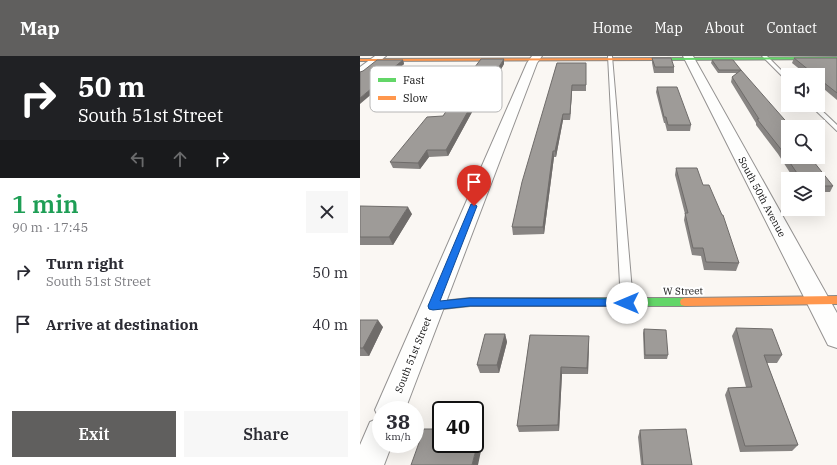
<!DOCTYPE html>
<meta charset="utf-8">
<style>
:root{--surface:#fff;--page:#f7f7f7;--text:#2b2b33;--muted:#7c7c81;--accent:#605f5e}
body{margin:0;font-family:"IBM Plex Serif",serif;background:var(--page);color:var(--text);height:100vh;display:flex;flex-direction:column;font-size:15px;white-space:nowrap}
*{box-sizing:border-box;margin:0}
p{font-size:13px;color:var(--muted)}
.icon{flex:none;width:22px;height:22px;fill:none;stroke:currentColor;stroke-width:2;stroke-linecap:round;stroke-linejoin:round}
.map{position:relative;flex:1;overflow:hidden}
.sheet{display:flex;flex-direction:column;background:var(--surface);width:360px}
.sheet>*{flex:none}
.banner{background:#202124;color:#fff;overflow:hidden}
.buttons{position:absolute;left:421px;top:12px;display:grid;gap:8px}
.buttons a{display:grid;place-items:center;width:44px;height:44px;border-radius:0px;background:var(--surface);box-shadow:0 4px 16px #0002;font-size:20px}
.speed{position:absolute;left:12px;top:345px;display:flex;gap:8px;font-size:20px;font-weight:700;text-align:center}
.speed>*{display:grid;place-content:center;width:52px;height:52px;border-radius:50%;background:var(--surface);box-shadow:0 4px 16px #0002;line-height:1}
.speed small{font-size:10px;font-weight:400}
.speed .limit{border:2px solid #111;border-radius:6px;background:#fff;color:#111}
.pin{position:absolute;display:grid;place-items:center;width:34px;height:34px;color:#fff;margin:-41px -17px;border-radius:50% 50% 50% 0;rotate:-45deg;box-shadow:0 0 4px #0007}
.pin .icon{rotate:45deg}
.me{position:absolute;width:44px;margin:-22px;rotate:270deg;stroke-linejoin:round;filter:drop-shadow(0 0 3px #0008)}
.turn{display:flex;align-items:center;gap:14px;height:84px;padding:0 12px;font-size:18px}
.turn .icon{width:52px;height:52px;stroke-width:2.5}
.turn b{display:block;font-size:28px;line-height:34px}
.lanes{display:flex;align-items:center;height:38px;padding:0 12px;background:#0003;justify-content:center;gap:20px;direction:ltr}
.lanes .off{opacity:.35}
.round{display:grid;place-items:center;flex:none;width:42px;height:42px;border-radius:0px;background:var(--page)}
.head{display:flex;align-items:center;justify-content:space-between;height:68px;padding:0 12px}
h1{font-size:24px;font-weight:600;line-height:30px;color:#1e9e55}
.primary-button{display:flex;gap:8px;margin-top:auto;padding:8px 12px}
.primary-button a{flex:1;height:46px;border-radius:0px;background:var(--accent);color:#fff;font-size:16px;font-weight:600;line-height:46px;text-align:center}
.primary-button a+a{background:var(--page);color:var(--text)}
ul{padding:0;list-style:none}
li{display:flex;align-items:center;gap:12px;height:52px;padding:0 12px}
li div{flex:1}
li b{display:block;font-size:15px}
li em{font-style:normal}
header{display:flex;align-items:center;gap:24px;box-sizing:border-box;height:56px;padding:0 20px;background:var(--accent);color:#fff}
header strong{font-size:19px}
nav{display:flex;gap:22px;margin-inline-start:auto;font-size:14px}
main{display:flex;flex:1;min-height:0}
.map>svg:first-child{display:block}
</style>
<header>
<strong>Map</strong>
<nav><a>Home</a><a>Map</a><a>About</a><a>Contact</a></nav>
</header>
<main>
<section class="sheet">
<div class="banner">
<div class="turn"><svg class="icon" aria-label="right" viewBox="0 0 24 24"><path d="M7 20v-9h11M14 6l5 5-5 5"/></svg><div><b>50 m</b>South 51st Street</div></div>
<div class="lanes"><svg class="icon off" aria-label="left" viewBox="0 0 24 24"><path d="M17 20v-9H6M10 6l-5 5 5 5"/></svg><svg class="icon off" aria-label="ahead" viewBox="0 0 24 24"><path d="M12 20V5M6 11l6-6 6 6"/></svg><svg class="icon" aria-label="right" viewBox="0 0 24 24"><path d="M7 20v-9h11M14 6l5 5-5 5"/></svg></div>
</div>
<div class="head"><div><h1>1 min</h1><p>90 m · 17:45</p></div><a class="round"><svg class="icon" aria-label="close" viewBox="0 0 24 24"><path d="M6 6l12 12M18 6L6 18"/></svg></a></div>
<ul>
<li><svg class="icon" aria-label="right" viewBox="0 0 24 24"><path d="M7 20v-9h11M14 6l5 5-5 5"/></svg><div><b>Turn right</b><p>South 51st Street</p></div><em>50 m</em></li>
<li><svg class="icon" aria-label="arrive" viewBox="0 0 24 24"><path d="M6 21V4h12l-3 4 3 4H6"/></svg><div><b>Arrive at destination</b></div><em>40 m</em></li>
</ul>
<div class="primary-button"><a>Exit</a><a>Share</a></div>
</section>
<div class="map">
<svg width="477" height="409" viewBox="0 0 477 409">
<rect width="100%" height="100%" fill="#faf7f3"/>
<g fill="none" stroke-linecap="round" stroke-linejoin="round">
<defs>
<path id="lane" d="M248,0H252L273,247L271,250L267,251L263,250L261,247Z
M402,0H407L428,21V26Z
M450,49H456L477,69V75Z"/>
<path id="street" d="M15,0H26L4,18L0,19V11Z
M172,0H182L177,7L45,354H21V388H32L24,409H0V389L10,366L19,362L15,354L167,7Z
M323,0H333L477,257V292L468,289Z"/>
<path id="fast" d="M477,1V3L301,4L299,3L301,2Z
M110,242H325L329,243L330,246L329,249L325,250H110L73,254L69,253L68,250L69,247L73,246Z"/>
<path id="slow" d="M302,2L301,4L0,5V3Z
M477,240V248L325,250L321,249L320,246L321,243L325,242Z"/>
</defs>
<use href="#lane" stroke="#949291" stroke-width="2"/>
<use href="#street" stroke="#949291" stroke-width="2"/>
<use href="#fast" stroke="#8a8987" stroke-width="2"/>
<use href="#slow" stroke="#8a8987" stroke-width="2"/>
<use href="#lane" fill="#fefefd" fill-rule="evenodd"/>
<use href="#street" fill="#fefefd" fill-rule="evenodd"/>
<use href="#fast" fill="#63d668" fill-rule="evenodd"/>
<use href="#slow" fill="#ff974d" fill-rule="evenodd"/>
</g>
<path fill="#888583" d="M292,2L314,11V17H294L292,7Z
M434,2H477V44L458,28V19H447L432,7Z
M43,4L44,8L22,27H18L20,31L0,16Z
M352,4L381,14V15L428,101L473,130L470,136H458V123H434L418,98L396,69V67L371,26L372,21L378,17H358L351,7Z
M197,7H226V35H212L210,64H203L196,101H194L184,178L153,179L152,171Z
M144,8L134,25H129L88,100L69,101L60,113L33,112L30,106L83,60L109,22L108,20Z
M297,31L331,69L330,75H307L305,67H304L296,36Z
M316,112L379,207L376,215L344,214L341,200L332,199L324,164L325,158L315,119Z
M0,150L52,158L33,189H0Z
M0,264L23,271L9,300H0Z
M376,272L422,299L417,307H407L438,389L432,395L380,396L365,339L368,332L386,331L372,280Z
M284,273L308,299L307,303H284L283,277Z
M145,278L147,286L139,317H120L117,309Z
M170,279L229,287L228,318H202L199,375L159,376L157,370Z
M280,374L332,409H281L278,381Z"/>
<path fill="#6f6c6a" d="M144,3V8L134,25L133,20Z
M43,4L44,8L22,27L21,22Z
M128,20L129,25L88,100L86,94Z
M18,27L20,31L0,48V42Z
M212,29V35L210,64V58Z
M203,58V64L196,101L195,95Z
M67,94L69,101L60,113L58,107Z
M193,95L194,101L184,178L183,171Z
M48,151L52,158L33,189L29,181Z
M18,264L23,271L9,300L3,292Z
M145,278L147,286L139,317L137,309Z
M229,280V287L228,318L227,312Z
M201,311L202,318L199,375L198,369Z
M121,374L124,381L118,409H112Z"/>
<path fill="#9e9b98" stroke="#6f6c6a" d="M292,2H311L314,11H295Z
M434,2H477V37L458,22V19H455Z
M121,3H144L133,20H128L86,94H67L58,107L30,106L67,61L83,60L110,20H108Z
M17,4H43L21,22H14L18,27L0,42V16L3,15Z
M352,4H373L381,14H359Z
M197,7H226V29H212L210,58H203L195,95H193L183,171H152L162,126Z
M381,14L431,71H428V101H450L473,130H458V123H441L420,92L397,63H399L372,21Z
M297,31H317L331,69H308L306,61H304Z
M316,112H337L343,129H349L362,159H363L379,207L346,206L343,192H333L325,157H328Z
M0,150L48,151L29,181H0Z
M0,264H18L3,292H0Z
M376,272L412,273L422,299H404L438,389L385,390L368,332L392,331Z
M284,273L306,274L308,299H285Z
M125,278H145L137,309H117Z
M170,279L229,280L227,312L201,311L198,369L157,370Z
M64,373H81V388H115V374H121L112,409H51Z
M326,373L332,409H283L280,374Z"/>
<path fill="#1a73e8" stroke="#114b97" d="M111,148H114L117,150L80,245L110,242L267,243L271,245L272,247L271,250H110L73,254L69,253L68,250Z"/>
<g text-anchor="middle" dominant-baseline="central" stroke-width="4" stroke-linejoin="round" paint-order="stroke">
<g font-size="10" fill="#0d0d0d" stroke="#fff">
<text transform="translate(402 141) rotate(62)">South 50th Avenue</text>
<text transform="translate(323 235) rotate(-1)">W Street</text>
<text transform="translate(53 299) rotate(-68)">South 51st Street</text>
</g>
</g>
<rect x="10" y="10" width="132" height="46" rx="6" fill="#fff" stroke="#b6b6b6" stroke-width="1"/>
<rect x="18" y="22" width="18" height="4" fill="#63d668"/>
<rect x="18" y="40" width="18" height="4" fill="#ff974d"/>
<g font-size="11" fill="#0d0d0d">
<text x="43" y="28">Fast</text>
<text x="43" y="46">Slow</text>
</g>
</svg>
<div class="buttons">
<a><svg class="icon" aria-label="sound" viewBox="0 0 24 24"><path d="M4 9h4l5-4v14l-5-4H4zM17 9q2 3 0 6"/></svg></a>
<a><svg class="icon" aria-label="search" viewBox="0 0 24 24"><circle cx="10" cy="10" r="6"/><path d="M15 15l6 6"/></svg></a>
<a><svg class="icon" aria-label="layers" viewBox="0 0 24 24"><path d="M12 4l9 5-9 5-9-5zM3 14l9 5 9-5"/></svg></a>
</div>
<div class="speed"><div>38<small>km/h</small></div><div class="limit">40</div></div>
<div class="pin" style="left:114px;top:150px;background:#d93025"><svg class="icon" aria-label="arrive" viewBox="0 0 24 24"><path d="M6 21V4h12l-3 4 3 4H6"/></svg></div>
<svg class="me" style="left:267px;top:247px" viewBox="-20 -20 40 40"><circle r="19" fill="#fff"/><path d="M0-13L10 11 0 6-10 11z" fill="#1a73e8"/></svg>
</div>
</main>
